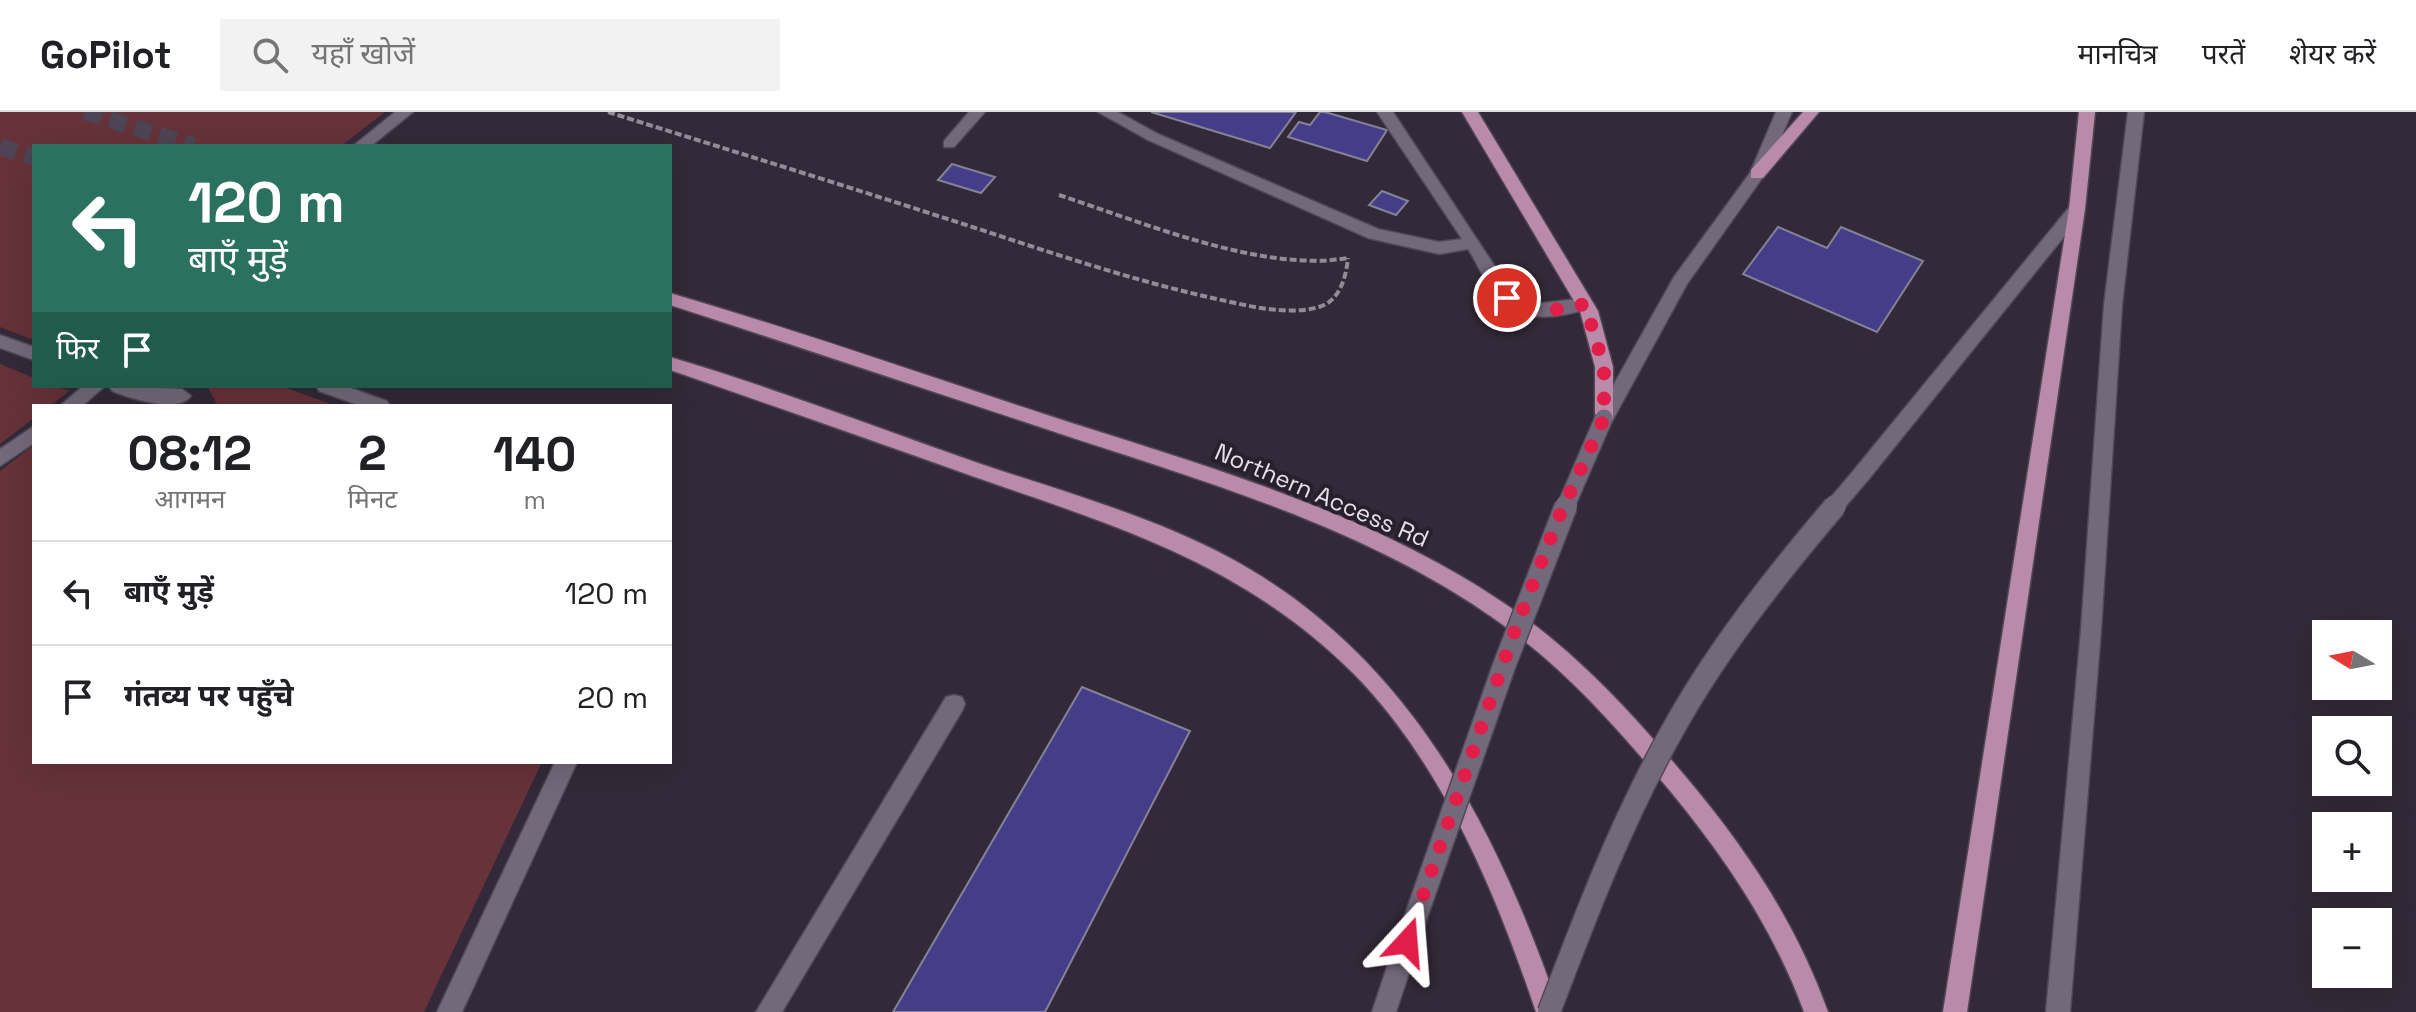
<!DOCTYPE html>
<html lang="hi">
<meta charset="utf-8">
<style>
:root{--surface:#fff;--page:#f2f2f2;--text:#202124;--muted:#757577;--line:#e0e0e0}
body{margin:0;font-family:"Space Grotesk","Noto Sans Devanagari",sans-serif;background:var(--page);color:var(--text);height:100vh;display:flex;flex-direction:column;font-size:30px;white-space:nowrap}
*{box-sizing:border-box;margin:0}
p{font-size:26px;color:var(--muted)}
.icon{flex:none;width:44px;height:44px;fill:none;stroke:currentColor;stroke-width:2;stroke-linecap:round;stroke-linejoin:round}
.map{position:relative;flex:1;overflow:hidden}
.drawer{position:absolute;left:32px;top:292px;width:640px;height:360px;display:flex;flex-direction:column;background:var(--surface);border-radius:0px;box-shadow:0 8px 32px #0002}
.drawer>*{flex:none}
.banner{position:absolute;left:32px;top:32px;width:640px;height:244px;border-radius:0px;box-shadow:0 8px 32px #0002;background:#2a725f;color:#fff;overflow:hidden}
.needle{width:52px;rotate:280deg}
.controls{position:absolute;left:2312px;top:508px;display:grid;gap:16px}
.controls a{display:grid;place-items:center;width:80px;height:80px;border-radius:0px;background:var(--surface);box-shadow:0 8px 32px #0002;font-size:40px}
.pin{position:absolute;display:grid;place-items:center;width:68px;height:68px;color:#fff;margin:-34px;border:4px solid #fff;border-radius:50%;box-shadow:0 2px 8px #0007}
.me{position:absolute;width:88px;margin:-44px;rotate:19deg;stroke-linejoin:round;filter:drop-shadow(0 0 6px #0008)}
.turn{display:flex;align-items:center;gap:28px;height:168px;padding:0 24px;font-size:36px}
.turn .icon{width:104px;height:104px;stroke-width:2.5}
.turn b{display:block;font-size:56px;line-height:68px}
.then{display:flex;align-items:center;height:76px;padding:0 24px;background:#0003;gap:16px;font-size:30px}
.eta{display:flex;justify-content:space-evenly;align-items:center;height:136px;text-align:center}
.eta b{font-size:48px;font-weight:700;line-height:56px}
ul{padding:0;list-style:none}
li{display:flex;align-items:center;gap:24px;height:104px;padding:0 24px;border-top:2px solid var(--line)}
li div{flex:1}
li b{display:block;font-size:30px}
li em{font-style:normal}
header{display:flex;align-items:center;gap:48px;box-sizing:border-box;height:112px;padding:0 40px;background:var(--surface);border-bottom:2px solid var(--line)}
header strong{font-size:38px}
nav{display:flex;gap:44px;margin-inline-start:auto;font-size:28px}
.search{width:560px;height:72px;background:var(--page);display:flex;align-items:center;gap:20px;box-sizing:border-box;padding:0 28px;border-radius:0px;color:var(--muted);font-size:30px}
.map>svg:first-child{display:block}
</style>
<header>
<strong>GoPilot</strong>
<div class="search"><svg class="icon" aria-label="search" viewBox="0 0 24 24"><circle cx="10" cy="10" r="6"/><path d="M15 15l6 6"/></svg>यहाँ खोजें</div>
<nav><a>मानचित्र</a><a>परतें</a><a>शेयर करें</a></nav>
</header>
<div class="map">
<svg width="2416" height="900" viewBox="0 0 2416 900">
<rect width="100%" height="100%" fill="#332938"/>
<path fill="#673239" d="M0,0H385L341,34H34V228L0,215Z
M0,252L34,266V274H55L69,279L50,294H34V306L0,332Z
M207,274H281L336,294H218Z
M34,333V650H542L424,900H0V359Z"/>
<path fill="#463d89" stroke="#838397" stroke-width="2" d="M1151,0H1296L1270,36Z
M1320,0H1325L1387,18L1367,49L1288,25L1299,10L1310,13Z
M952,52L995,65L981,81L938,68Z
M1382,79L1408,89L1396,103L1369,93Z
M1778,115L1827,136L1841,115L1923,149L1877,220L1743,162Z
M1082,575L1190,619L1045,900H893Z"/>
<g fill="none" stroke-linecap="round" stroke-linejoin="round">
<path stroke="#4e4453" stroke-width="17" stroke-dasharray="17 9" stroke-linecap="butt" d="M85,0L194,34
M0,35L34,45"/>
<defs>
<path id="minor" d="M395,0H413L371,34H353Z
M969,0H985L954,35H944V29Z
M1098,0H1118L1158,22L1378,117L1439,130L1462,127L1377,0H1393L1513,182L1534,192L1585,186L1594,192L1591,196C1565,204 1523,213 1501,190C1488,177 1479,154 1468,137L1439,142L1368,126L1148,28Z
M1776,0H1792L1765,62L1687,172L1611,311H1597L1595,306L1674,165L1750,61Z
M2128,0H2144L2122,193L2101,518L2070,900H2046L2081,518L2104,193Z
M2077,92L2083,93V101L1868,368H1854L1851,363L1854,358L2071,93Z
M0,223L34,235V248L0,236Z
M83,274H105L82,294H60Z
M109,274L182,277L191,284C178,302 129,286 112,279Z
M316,274H345L387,289L390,294H361L319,279Z
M34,314V331L0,354V337Z
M954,583L962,585L965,592L962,599L782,900H756L946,585Z
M555,650H577L462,900H437Z
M1415,795L1423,799L1427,807L1396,900H1372L1403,807L1407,799Z"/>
<path id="major" d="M1462,0H1478L1598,199L1613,255V306L1611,311H1597L1595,306V255L1580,199Z
M1803,0H1819L1763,66H1751V58Z
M2079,0H2095L2085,97L1967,900H1943L2069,97Z
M670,181C796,218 919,261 1044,302C1210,356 1385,403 1528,508C1587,552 1637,607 1685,664C1746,736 1796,811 1828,900H1804C1774,818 1726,747 1671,680C1623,623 1574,566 1514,521C1378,418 1208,371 1049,318C922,276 796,234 670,193Z
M670,245C774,276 876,315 978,351C1063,380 1153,404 1232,447C1409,544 1497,716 1560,900H1536C1496,781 1443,653 1354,562C1243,451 1115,414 972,364C871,328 771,293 670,258Z"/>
</defs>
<use href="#minor" stroke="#504854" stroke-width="3"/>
<use href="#major" stroke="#504854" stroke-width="3"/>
<path stroke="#938b97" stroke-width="4" stroke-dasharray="7 3" stroke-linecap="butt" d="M608,0C716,34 824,67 932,102C1027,132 1120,166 1217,187C1249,194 1287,204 1319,195C1340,189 1346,165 1348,146
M1059,83C1142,110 1262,161 1348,146"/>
<use href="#minor" fill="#74697a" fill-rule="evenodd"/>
<use href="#major" fill="#ba8aaa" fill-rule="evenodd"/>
<defs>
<path id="minor-bridge-far1" d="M1565,396L1604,306
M1833,396L1861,363"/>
<path id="minor-bridge" d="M1415,807L1504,554L1566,394
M1549,900C1585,805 1621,710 1671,621C1716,539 1775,465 1835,394"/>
</defs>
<use href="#minor-bridge-far1" stroke="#504854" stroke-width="20" stroke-linecap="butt"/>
<use href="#minor-bridge" stroke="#504854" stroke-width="25" stroke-linecap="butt"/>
<use href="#minor-bridge-far1" stroke="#74697a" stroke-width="17"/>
<use href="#minor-bridge" stroke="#74697a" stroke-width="22"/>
</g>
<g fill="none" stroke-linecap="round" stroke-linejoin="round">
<path stroke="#e11d48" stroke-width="14" stroke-dasharray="0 25.2" d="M1407,830L1512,526L1558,407L1604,306V255L1585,192C1557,198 1530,205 1507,186"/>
</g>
<g text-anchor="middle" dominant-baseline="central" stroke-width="8" stroke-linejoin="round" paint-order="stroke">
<g font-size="24" fill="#e6e0e9" stroke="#29202d">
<text transform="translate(1322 383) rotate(23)">Northern Access Rd</text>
</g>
</g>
</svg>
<div class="controls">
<a><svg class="needle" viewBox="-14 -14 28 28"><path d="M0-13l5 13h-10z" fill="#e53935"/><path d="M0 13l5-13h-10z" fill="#757577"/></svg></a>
<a><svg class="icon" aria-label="search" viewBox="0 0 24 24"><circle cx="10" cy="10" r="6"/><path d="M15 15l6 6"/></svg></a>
<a>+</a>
<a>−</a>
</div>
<div class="pin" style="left:1507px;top:186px;background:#d93025"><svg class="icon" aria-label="arrive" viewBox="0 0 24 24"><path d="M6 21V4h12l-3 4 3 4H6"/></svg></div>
<svg class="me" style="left:1407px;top:830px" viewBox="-20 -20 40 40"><path d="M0-17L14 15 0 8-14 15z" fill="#e11d48" stroke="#fff" stroke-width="4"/></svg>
<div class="banner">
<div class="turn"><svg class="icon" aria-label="left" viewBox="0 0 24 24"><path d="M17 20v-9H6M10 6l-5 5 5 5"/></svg><div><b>120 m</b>बाएँ मुड़ें</div></div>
<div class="then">फिर<svg class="icon" aria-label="arrive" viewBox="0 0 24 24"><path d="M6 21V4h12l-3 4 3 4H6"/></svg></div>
</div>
<section class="drawer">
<div class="eta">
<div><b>08:12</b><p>आगमन</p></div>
<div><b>2</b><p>मिनट</p></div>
<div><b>140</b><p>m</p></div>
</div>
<ul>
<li><svg class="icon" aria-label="left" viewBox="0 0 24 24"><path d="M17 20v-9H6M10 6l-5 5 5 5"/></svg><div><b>बाएँ मुड़ें</b></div><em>120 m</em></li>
<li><svg class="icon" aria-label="arrive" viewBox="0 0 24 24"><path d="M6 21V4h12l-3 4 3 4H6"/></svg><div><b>गंतव्य पर पहुँचे</b></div><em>20 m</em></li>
</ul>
</section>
</div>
